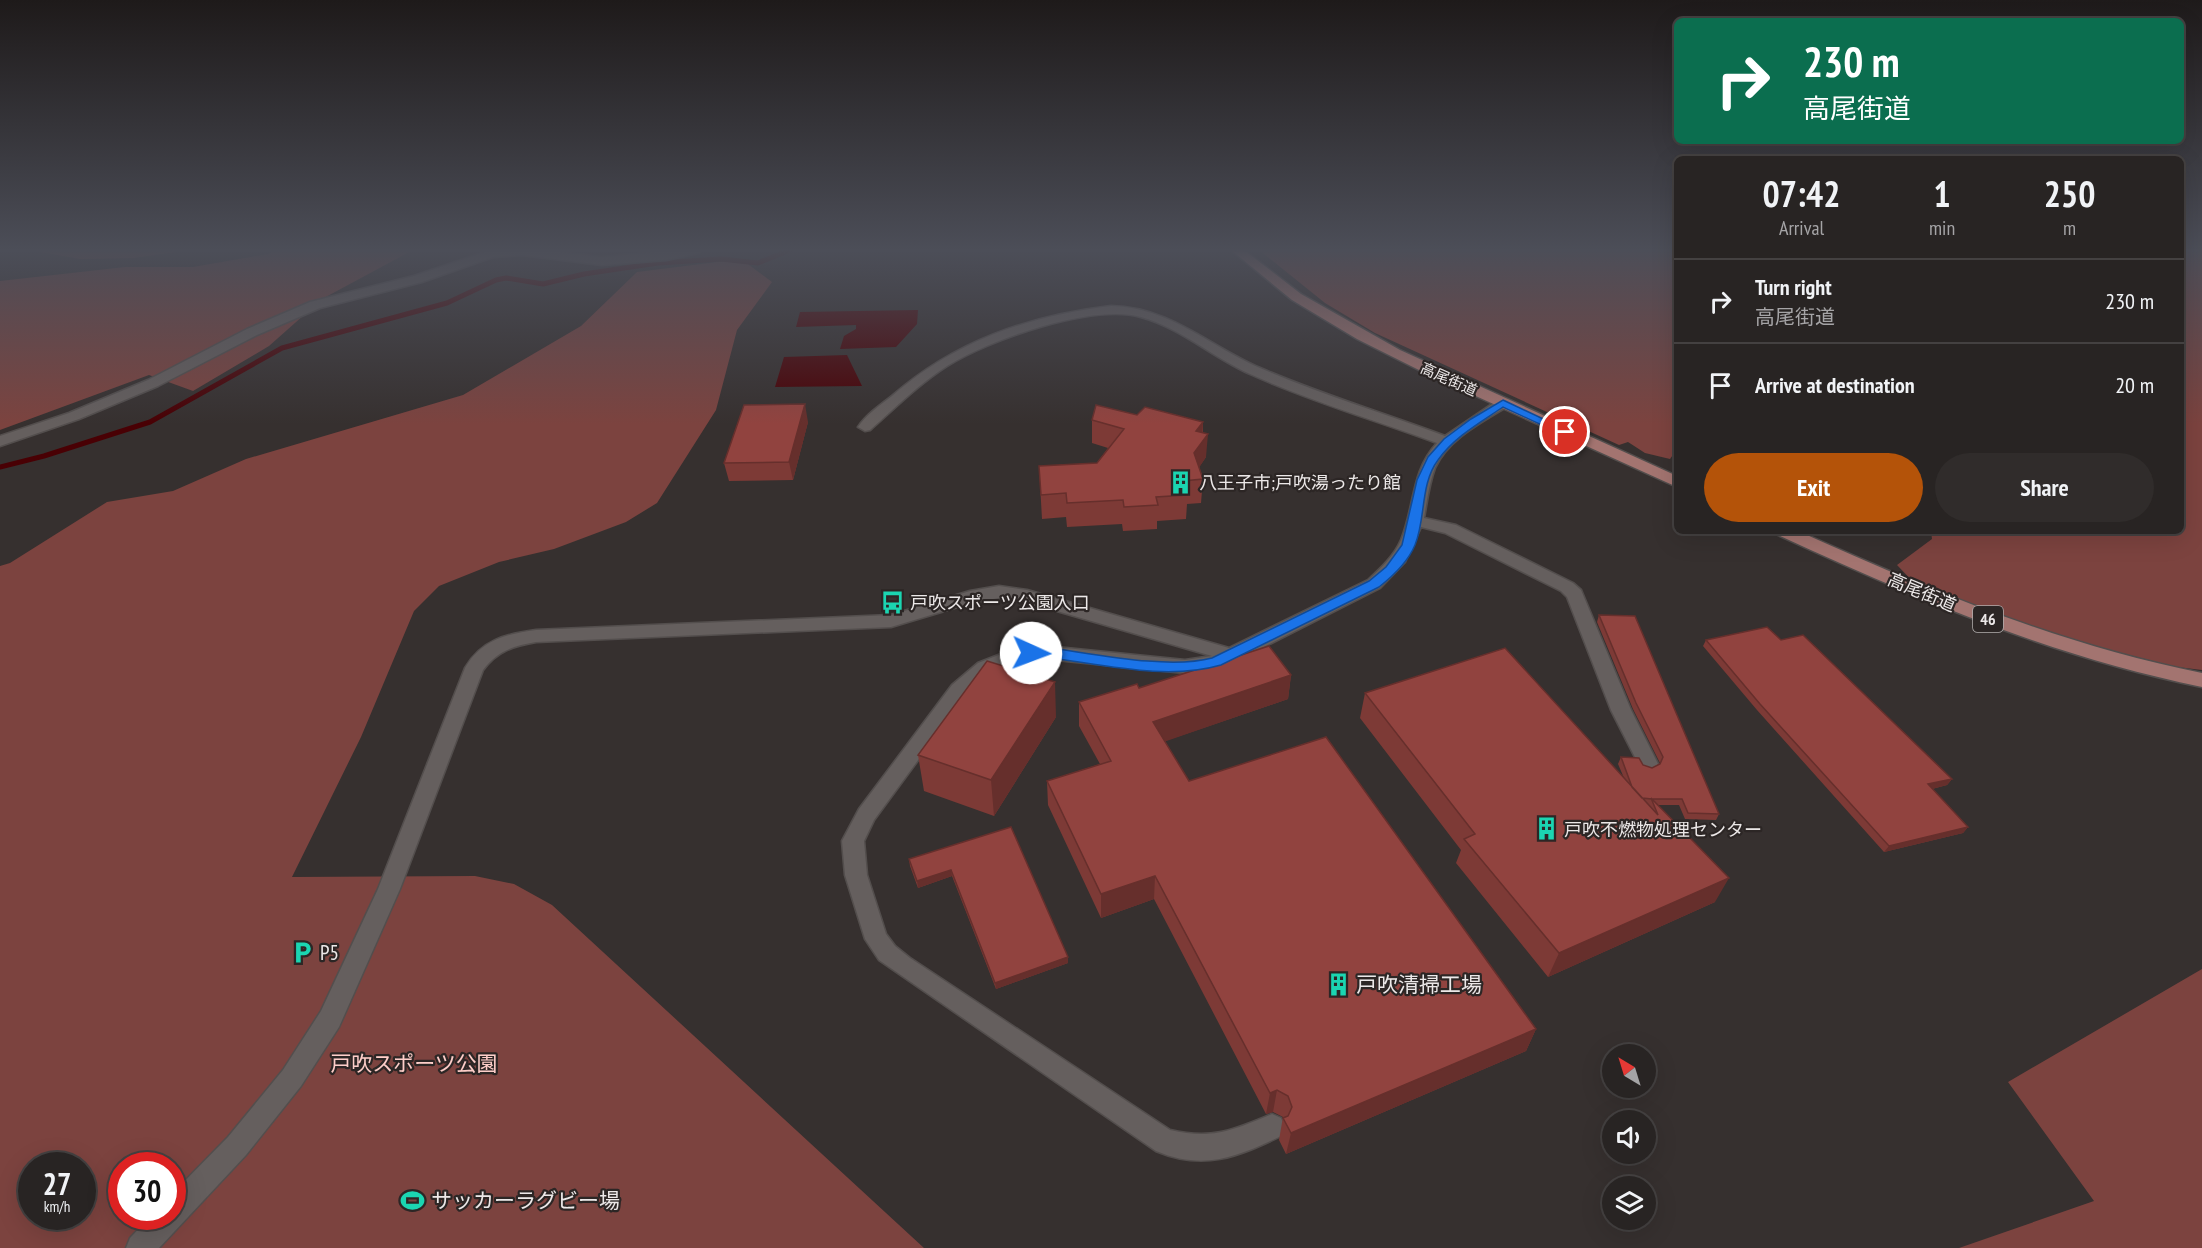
<!DOCTYPE html>
<meta charset="utf-8">
<style>
:root{--surface:#282423;--page:#302c2b;--text:#f1f3f6;--muted:#a5a4a6;--line:#444141;--accent:#b45309}
body{margin:0;font-family:"PT Sans Narrow","Noto Sans JP",sans-serif;background:var(--page);color:var(--text);height:100vh;display:flex;flex-direction:column;font-size:22px;white-space:nowrap}
*{box-sizing:border-box;margin:0}
p{font-size:20px;color:var(--muted)}
.icon{flex:none;width:33px;height:33px;fill:none;stroke:currentColor;stroke-width:2;stroke-linecap:round;stroke-linejoin:round}
.map{position:relative;flex:1;overflow:hidden}
.panel{position:absolute;left:1674px;top:156px;width:510px;height:378px;display:flex;flex-direction:column;background:var(--surface);border-radius:9px;box-shadow:0 6px 24px #0002,0 0 0 2px var(--line)}
.panel>*{flex:none}
.banner{position:absolute;left:1674px;top:18px;width:510px;height:126px;border-radius:9px;box-shadow:0 6px 24px #0002,0 0 0 2px var(--line);background:#0b6e4f;color:#fff;overflow:hidden}
.needle{width:39px;rotate:322deg}
.controls{position:absolute;left:1602px;top:1044px;display:grid;gap:12px}
.controls a{display:grid;place-items:center;width:54px;height:54px;border-radius:50%;background:var(--surface);box-shadow:0 6px 24px #0002,0 0 0 2px var(--line);font-size:30px}
.speed{position:absolute;left:18px;top:1152px;display:flex;gap:12px;font-size:30px;font-weight:700;text-align:center}
.speed>*{display:grid;place-content:center;width:78px;height:78px;border-radius:50%;background:var(--surface);box-shadow:0 6px 24px #0002,0 0 0 2px var(--line);line-height:1}
.speed small{font-size:15px;font-weight:400}
.speed .limit{border:9px solid #d22;background:#fff;color:#111}
.pin{position:absolute;display:grid;place-items:center;width:51px;height:51px;color:#fff;margin:-26px;border:3px solid #fff;border-radius:50%;box-shadow:0 2px 6px #0007}
.me{position:absolute;width:66px;margin:-33px;rotate:92deg;stroke-linejoin:round;filter:drop-shadow(0 0 4px #0008)}
.turn{display:flex;align-items:center;gap:21px;height:126px;padding:0 30px;font-size:27px}
.turn .icon{width:78px;height:78px;stroke-width:2.5}
.turn b{display:block;font-size:42px;line-height:51px}
.eta{display:flex;justify-content:space-evenly;align-items:center;height:102px;text-align:center}
.eta b{font-size:36px;font-weight:700;line-height:42px}
.action{display:flex;gap:12px;margin-top:auto;padding:12px 30px}
.action a{flex:1;height:69px;border-radius:36px;background:var(--accent);color:#fff;font-size:24px;font-weight:700;line-height:69px;text-align:center}
.action a+a{background:var(--page);color:var(--text)}
ul{padding:0;list-style:none}
li{display:flex;align-items:center;gap:18px;height:84px;padding:0 30px;border-top:2px solid var(--line)}
li div{flex:1}
li b{display:block;font-size:22px}
li em{font-style:normal}
.map>svg:first-child{display:block}
</style>
<div class="map">
<svg width="2202" height="1248" viewBox="0 0 2202 1248">
<rect width="100%" height="100%" fill="#36302f"/>
<path fill="#7c433f" fill-rule="evenodd" d="M29,250H190L134,258L80,259Z
M277,250H413L322,299L269,346L193,391L149,375L0,430V281L125,267H193L268,254Z
M1259,250H1677V449L1670,459L1645,453L1628,442L1619,445L1375,333L1325,303Z
M2181,250H2202V670L2177,667L2052,636L1919,588L1897,565L1932,539L1931,531H2181Z
M741,259L772,282L737,330L716,410L657,503L626,522L554,549L499,562L439,586L414,611L361,737L292,877L475,876L514,884L552,905L924,1248H0V566L10,563L107,502L173,491L246,459L463,395L581,326L637,272ZM32,1166H82V1216H32ZM122,1166H172V1216H122Z
M2202,969V1248H1959L2094,1201L2008,1082Z"/>
<path fill="#490004" d="M918,310L917,324L896,347L840,349L844,336L856,329V325L796,327L800,312Z
M847,355L862,386L775,387L784,357Z"/>
<g fill="none" stroke-linecap="round" stroke-linejoin="round">
<path stroke="#490004" stroke-width="5" d="M0,467L44,456L150,422L282,348L447,303L496,280L506,278L543,284L584,274L658,263L721,259L758,263L790,250"/>
<defs>
<path id="minor" d="M491,250H540L602,257L679,250H701L699,253L666,260L602,265L522,255L493,257L422,282L320,308L257,335L158,386L79,419L0,446V436L69,413L148,380L247,329L310,302L414,276Z
M1111,306C1170,307 1209,346 1260,368C1320,394 1383,413 1445,436L1498,400H1508L1510,403L1508,406C1482,422 1448,439 1435,468C1429,484 1427,501 1424,518L1456,525L1573,583L1581,590L1631,710L1658,764L1655,769L1648,772L1641,769L1611,710L1567,597L1561,591L1445,533L1421,527L1405,562L1380,588L1224,667L1185,673L1046,659L1016,662L991,672L966,695L874,820L864,841L867,875L886,934L895,946L910,958L1170,1130C1213,1140 1233,1130 1272,1114L1281,1118L1285,1127L1281,1136C1237,1157 1204,1171 1156,1151L879,960L865,939L845,875L842,841L859,809L952,685L978,663L1014,649L1046,646L1185,660L1212,656L1026,602L999,598L971,603L891,627L536,642C513,646 497,651 483,670L400,889L339,1027L301,1086L246,1155L159,1248H126L130,1238L151,1216H172V1194L228,1137L283,1070L321,1011L378,889L465,668C481,640 506,634 536,630L891,615L970,591L999,586L1027,590L1229,648L1368,580C1381,568 1394,556 1401,540C1415,506 1411,471 1437,443C1375,420 1310,401 1250,374C1212,357 1181,328 1141,317C1093,303 988,340 947,366C919,384 895,408 870,430L865,431L858,427C866,415 880,405 892,396C955,341 1028,316 1111,306Z"/>
<path id="major" d="M1231,250H1244L1301,294L1400,350L1677,476V487L1425,373L1357,339L1292,300Z
M1776,531H1798C1932,591 2058,644 2202,673V687C2050,656 1918,599 1778,535Z"/>
</defs>
<use href="#minor" stroke="#534e4d" stroke-width="3"/>
<use href="#major" stroke="#534e4d" stroke-width="3"/>
<use href="#minor" fill="#655f5e" fill-rule="evenodd"/>
<use href="#major" fill="#a37470" fill-rule="evenodd"/>
</g>
<path fill="#7d3a36" d="M1137,415L1203,422V433L1206,457L1199,467L1203,479L1201,503L1187,504L1186,519L1157,521V529L1123,531L1122,524L1067,527L1066,517L1042,519L1039,466L1097,463L1108,448L1092,443V420Z
M808,422L793,480L729,481L724,463Z
M1599,615L1719,814L1716,820L1685,819L1679,805H1658L1715,902L1548,977L1456,863L1461,850L1360,718L1365,693L1624,778L1618,764L1621,757L1652,768L1660,763L1633,709L1597,622Z
M1706,640H1781L1952,779L1947,785L1932,789L1968,827L1963,833L1884,852L1757,710L1703,646Z
M1291,675L1288,699L1165,741L1189,781L1536,1029L1526,1051L1286,1154L1279,1140L1283,1117L1273,1112L1266,1114L1154,899L1101,918L1048,805L1047,781L1100,764L1079,726V702L1139,688Z
M1056,717L994,816L924,791L918,755Z
M1011,827L1068,957V963L996,989L952,876L918,888L910,866L909,859Z"/>
<path fill="#662f2c" d="M805,404L808,422L793,480L789,462Z
M1203,422L1202,441L1208,434L1206,457L1193,477L1196,431Z
M1291,675L1288,699L1152,746L1153,722Z
M1055,682L1056,717L994,816L991,780Z
M1952,779L1947,785L1924,791L1928,784Z
M1968,827L1963,833L1884,852L1889,846Z
M951,870L952,876L918,888L917,881Z
M1155,876L1154,899L1101,918V894Z
M1729,878L1715,902L1548,977L1559,953Z
M1068,957V963L996,989L995,983Z
M1536,1029L1526,1051L1286,1154L1291,1133Z
M1277,1090L1273,1112L1266,1114L1270,1093Z"/>
<path fill="#91433f" stroke="#662f2c" stroke-width="1.5" d="M805,404L789,462L724,463L744,405Z
M1096,405L1137,415L1145,407L1203,422L1196,431L1208,434L1194,453L1203,479L1183,481L1187,495L1156,497L1158,505L1124,507L1123,500L1067,503L1066,493L1041,495L1039,466L1097,463L1124,429L1092,420Z
M1599,615L1635,616L1719,814L1688,813L1682,799H1652L1651,798L1652,799L1642,798L1632,787L1621,757L1639,758L1643,765L1652,768L1660,764L1663,757L1636,703Z
M1767,627L1781,640L1803,635L1952,779L1928,784L1968,827L1889,846L1760,704L1706,640Z
M1269,646L1291,675L1153,722L1189,781L1326,737L1536,1029L1291,1133L1283,1118L1288,1116L1292,1107L1288,1096L1277,1090L1270,1093L1155,876L1101,894L1047,781L1111,761L1079,702L1137,684L1139,688Z
M1505,648L1658,815L1651,798L1729,878L1559,953L1464,839L1475,834L1365,693Z
M987,661L1055,682L991,780L918,755Z
M1011,827L1068,957L995,983L951,870L917,881L909,859Z"/>
<linearGradient id="sky" x2="0" y2="1"><stop stop-color="#1e1a1a"/><stop offset="0.59" stop-color="#4c4e58"/><stop offset="1" stop-color="#4c4e58" stop-opacity="0"/></linearGradient>
<rect width="2202" height="424" fill="url(#sky)"/>
<path fill="#1a73e8" stroke="#114b97" stroke-width="1.5" d="M1503,400L1571,432L1569,434H1561L1503,407C1481,422 1454,437 1438,460C1420,484 1426,518 1415,545C1408,562 1393,576 1379,587L1221,665C1166,681 1101,664 1044,657L1031,658L1024,653L1026,649L1044,647C1091,653 1167,670 1212,658L1369,581L1386,567L1402,545L1417,480L1428,457L1444,439L1471,419Z"/>
<defs>
<symbol id="building-bare" viewBox="-9 -9 18 18"><path d="M-4-6H4V6H1V3H-1V6H-4ZM-2.5-4.3h1.7v1.8h-1.7ZM.8-4.3h1.7v1.8H.8ZM-2.5-1h1.7V.8h-1.7ZM.8-1h1.7V.8H.8Z" fill="#1bd5b1" stroke="#2c2625" stroke-width="2.5" paint-order="stroke"/></symbol>
<symbol id="bus-bare" viewBox="-9 -9 18 18"><path d="M-5-6H5V4H4V6H2V4H-2V6H-4V4H-5ZM-3.5-4V0h7V-4ZM-3.5 1.2v1.5H-2V1.2ZM2 1.2v1.5H3.5V1.2Z" fill="#1bd5b1" stroke="#2c2625" stroke-width="2.5" paint-order="stroke"/></symbol>
<symbol id="parking-bare" viewBox="-9 -9 18 18"><path d="M-3.5-5.5H1a3.5 3.5 0 0 1 0 7H-1V5.5H-3.5ZM-1-3.4V-.6H.8a1.4 1.4 0 0 0 0-2.8Z" fill="#1bd5b1" stroke="#2c2625" stroke-width="2.5" paint-order="stroke"/></symbol>
<symbol id="stadium-bare" viewBox="-9 -9 18 18"><path d="M0-5a6.5 5 0 1 0 0 10a6.5 5 0 1 0 0-10ZM-3.5-1.8h7v3.6h-7Z" fill="#1bd5b1" stroke="#2c2625" stroke-width="2.5" paint-order="stroke"/></symbol>
</defs>
<g fill-rule="evenodd">
<use href="#building-bare" x="1164" y="466" width="33" height="33"/>
<use href="#bus-bare" x="876" y="586" width="33" height="33"/>
<use href="#building-bare" x="1530" y="812" width="33" height="33"/>
<use href="#parking-bare" x="286" y="936" width="33" height="33"/>
<use href="#building-bare" x="1322" y="968" width="33" height="33"/>
<use href="#stadium-bare" x="396" y="1184" width="33" height="33"/>
</g>
<g text-anchor="middle" dominant-baseline="central" stroke-width="4.5" stroke-linejoin="round" paint-order="stroke">
<g font-size="15" fill="#ece8e8" stroke="#2c2625">
<text transform="translate(1449 379) rotate(24)">高尾街道</text>
</g>
<rect fill="#2c2625" stroke="#b2aeae" stroke-width="1.5" x="1973" y="606" width="30" height="26" rx="4.5"/>
<g font-size="16" font-weight="bold" fill="#ece8e8">
<text x="1988" y="619">46</text>
</g>
<g font-size="18" fill="#ece8e8" stroke="#2c2625" text-anchor="start">
<text x="1199" y="482">八王子市;戸吹湯ったり館</text>
<text x="910" y="602">戸吹スポーツ公園入口</text>
<text x="1564" y="829">戸吹不燃物処理センター</text>
</g>
<g font-size="18" fill="#ece8e8" stroke="#2c2625">
<text transform="translate(1922 592) rotate(23)">高尾街道</text>
</g>
<g font-size="21" fill="#ece8e8" stroke="#2c2625" text-anchor="start">
<text x="320" y="952">P5</text>
<text x="1356" y="984">戸吹清掃工場</text>
<text x="431" y="1200">サッカーラグビー場</text>
</g>
<g font-size="21" fill="#fecec9" stroke="#2c2625">
<text x="414" y="1063">戸吹スポーツ公園</text>
</g>
</g>
</svg>
<div class="controls">
<a><svg class="needle" viewBox="-14 -14 28 28"><path d="M0-13l5 13h-10z" fill="#e53935"/><path d="M0 13l5-13h-10z" fill="#a5a4a6"/></svg></a>
<a><svg class="icon" aria-label="sound" viewBox="0 0 24 24"><path d="M4 9h4l5-4v14l-5-4H4zM17 9q2 3 0 6"/></svg></a>
<a><svg class="icon" aria-label="layers" viewBox="0 0 24 24"><path d="M12 4l9 5-9 5-9-5zM3 14l9 5 9-5"/></svg></a>
</div>
<div class="speed"><div>27<small>km/h</small></div><div class="limit">30</div></div>
<div class="pin" style="left:1565px;top:432px;background:#d93025"><svg class="icon" aria-label="arrive" viewBox="0 0 24 24"><path d="M6 21V4h12l-3 4 3 4H6"/></svg></div>
<svg class="me" style="left:1031px;top:653px" viewBox="-20 -20 40 40"><circle r="19" fill="#fff"/><path d="M0-13L10 11 0 6-10 11z" fill="#1a73e8"/></svg>
<div class="banner">
<div class="turn"><svg class="icon" aria-label="right" viewBox="0 0 24 24"><path d="M7 20v-9h11M14 6l5 5-5 5"/></svg><div><b>230 m</b>高尾街道</div></div>
</div>
<section class="panel">
<div class="eta">
<div><b>07:42</b><p>Arrival</p></div>
<div><b>1</b><p>min</p></div>
<div><b>250</b><p>m</p></div>
</div>
<ul>
<li><svg class="icon" aria-label="right" viewBox="0 0 24 24"><path d="M7 20v-9h11M14 6l5 5-5 5"/></svg><div><b>Turn right</b><p>高尾街道</p></div><em>230 m</em></li>
<li><svg class="icon" aria-label="arrive" viewBox="0 0 24 24"><path d="M6 21V4h12l-3 4 3 4H6"/></svg><div><b>Arrive at destination</b></div><em>20 m</em></li>
</ul>
<div class="action"><a>Exit</a><a>Share</a></div>
</section>
</div>
